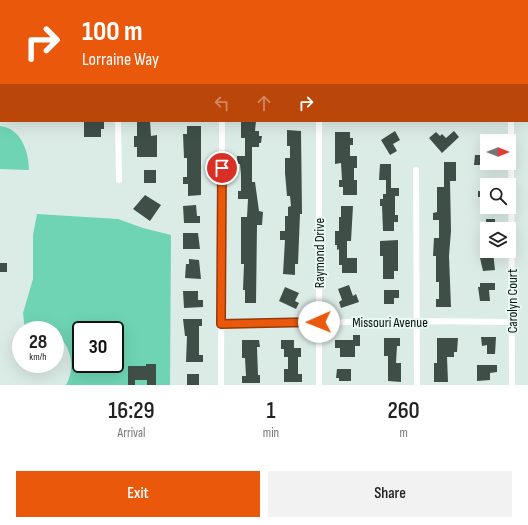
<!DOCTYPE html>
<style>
:root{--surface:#fff;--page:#f2f2f2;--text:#222;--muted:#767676;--accent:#ea580c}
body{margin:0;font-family:"Sofia Sans Condensed",sans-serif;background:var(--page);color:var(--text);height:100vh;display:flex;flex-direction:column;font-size:15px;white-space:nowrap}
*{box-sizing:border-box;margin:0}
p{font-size:13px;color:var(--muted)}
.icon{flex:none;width:22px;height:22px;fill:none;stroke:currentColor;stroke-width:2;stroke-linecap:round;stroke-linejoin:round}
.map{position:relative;height:385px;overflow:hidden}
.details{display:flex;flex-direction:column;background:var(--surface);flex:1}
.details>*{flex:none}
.top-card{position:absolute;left:0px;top:0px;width:528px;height:122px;box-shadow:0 4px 16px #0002;background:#ea580c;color:#fff;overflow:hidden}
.needle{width:26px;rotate:90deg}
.controls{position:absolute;left:480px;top:134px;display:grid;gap:8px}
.controls a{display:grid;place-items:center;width:36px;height:36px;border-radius:0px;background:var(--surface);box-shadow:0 4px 16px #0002;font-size:20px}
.speed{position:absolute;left:12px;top:321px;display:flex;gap:8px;font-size:20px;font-weight:700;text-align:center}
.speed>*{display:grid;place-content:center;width:52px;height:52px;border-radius:50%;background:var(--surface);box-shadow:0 4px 16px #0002;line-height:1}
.speed small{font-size:10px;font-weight:400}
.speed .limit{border:2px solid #111;border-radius:6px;background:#fff;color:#111}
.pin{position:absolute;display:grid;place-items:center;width:34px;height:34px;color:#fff;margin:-17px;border:2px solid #fff;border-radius:50%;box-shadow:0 1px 4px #0007}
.me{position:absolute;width:44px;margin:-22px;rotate:269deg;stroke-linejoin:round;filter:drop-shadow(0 0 3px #0008)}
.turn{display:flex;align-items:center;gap:14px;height:84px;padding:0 16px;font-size:18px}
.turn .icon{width:52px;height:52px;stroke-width:2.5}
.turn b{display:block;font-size:28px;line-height:34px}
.lanes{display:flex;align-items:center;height:38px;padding:0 16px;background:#0003;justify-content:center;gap:20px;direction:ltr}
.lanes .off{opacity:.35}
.eta{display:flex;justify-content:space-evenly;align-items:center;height:68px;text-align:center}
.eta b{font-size:24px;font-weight:600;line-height:28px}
.action{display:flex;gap:8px;margin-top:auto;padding:8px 16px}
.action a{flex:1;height:46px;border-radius:0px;background:var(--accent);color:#fff;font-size:16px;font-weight:600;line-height:46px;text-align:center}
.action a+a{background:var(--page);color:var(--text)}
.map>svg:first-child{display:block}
</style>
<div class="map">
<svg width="528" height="385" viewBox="0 0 528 385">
<rect width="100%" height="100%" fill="#dbebe5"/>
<path fill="#6ed4b4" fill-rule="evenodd" d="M0,126C21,128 29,152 29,170L0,169Z
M37,214L118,219L143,228L171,235L170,385H66C75,369 72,352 61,338L55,339V330H25L23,313L33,279V235ZM81,330H115V364H81Z"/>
<path fill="#404e48" d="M84,121H104V129H101V137H84Z
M137,121H150L151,136L157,135V157H137V147H134V136H137Z
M241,121H256L255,131H259V136H262L261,143H259V147H252V182H255L259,211L263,212L262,225H257L256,303H245V290H243L244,264H241V217H247L248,199H238V191H241V174L240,164H237V156H245V138H241Z
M187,126H201V195L188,196V184H183V177H187V158H184L183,134H187Z
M287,130L301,131L302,214H300L298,264H295V275L283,274L285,240H280V231H285V216H288V207L291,206L290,196H287L285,173V158H290V146H287Z
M395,131L400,140L393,144L397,151L390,155L381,140Z
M454,131L459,137L442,153L429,138L436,132L440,136L442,134L446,138Z
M335,132H350V138H353V145H350V156H357V168H354V180H357V195H343V187H339V180H342L341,163L335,164Z
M480,147H487V165H474L475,155H480Z
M444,162H456V181H450L451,231L449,256L451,307H436V299H439V282H436V256H433L434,238H439V220H433V213L437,212V187H444Z
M380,164H391V188H399V196H395V215H398V222H394V231H383L382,206H380V199H383V194H386V180H379Z
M144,170H156V183H144Z
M481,183H487V200H481V197H478V191H481Z
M145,195L161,205L150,221L133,209Z
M196,205L197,216H200V223H184L183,206Z
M341,206H353L351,241H347V258H357V273H342V265H339V249L337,250V245H335V231H339V217H341Z
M486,219H495V229H486Z
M183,233H198L200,249H183Z
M398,240V271H394V279H383V256H380V241Z
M493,252L495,270L483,271L480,258L483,257V253Z
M189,259L199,260L201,279L185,278L186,264H189Z
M0,263H7V272H0Z
M480,283H495V290H489L490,301H480L478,287H480Z
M349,285L353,296L356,294L359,302L341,308L339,302L342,300L338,289Z
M285,287L299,293L295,301L299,303L296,309L279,301Z
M384,290H399V298H394V304H384Z
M183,291H198V300H203V307L184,308Z
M183,319H202V326H199V355H203V362H186L187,336H185Z
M353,335H360V346H355V357H340V348H335V340H353Z
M481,337H496L495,354H487V345L482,346Z
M384,338H400V346H397L396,363H401V382L388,381V356H384Z
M437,338H458L457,352H454V357H447L448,382H434V363H437Z
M242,340H259L260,347H257L258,375H260V383H242V376H246L245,358H242Z
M281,340H294V348H301V357H298V374H302V382H284V369H288V357H284V349H281Z
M146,364H156V385H147V380H135V385H128V366H146Z
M477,365H497V372L490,373V380L477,381Z
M337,369H351V381H339V378H336Z
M187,374H199V385H187Z"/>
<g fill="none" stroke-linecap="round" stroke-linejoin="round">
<path stroke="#fff" stroke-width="6" d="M510,0V1
M24,1L25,0
M118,121L119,180
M319,121V385
M511,121L512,385
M416,170L417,385
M221,324L417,321L511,322
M221,385L222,121"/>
</g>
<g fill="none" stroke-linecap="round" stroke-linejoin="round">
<defs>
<path id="route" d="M222,168L221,324L319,322"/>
</defs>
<use href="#route" stroke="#983908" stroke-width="10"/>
<use href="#route" stroke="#ea580c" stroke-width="7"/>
</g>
<g text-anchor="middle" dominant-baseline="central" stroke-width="4" stroke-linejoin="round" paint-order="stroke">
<g font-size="14" fill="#0b110f" stroke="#e8f8f2">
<text transform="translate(319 253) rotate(-90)">Raymond Drive</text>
<text transform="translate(512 301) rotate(-90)">Carolyn Court</text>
<text x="390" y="322">Missouri Avenue</text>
</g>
</g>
</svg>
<div class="controls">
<a><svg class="needle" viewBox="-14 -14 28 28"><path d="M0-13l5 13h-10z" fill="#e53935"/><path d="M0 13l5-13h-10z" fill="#767676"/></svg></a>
<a><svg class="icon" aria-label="search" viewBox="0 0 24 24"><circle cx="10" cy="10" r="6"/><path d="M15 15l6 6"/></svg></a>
<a><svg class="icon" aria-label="layers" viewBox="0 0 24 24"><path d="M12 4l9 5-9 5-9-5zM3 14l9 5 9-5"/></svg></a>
</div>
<div class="speed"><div>28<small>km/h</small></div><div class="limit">30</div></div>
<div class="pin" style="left:222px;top:168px;background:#d93025"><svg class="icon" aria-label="arrive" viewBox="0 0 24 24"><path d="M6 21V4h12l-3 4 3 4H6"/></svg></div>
<svg class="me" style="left:319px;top:322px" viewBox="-20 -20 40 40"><circle r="19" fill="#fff"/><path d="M0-13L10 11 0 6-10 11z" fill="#ea580c"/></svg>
<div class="top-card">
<div class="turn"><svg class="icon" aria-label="right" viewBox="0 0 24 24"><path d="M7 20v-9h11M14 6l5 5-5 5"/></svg><div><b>100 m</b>Lorraine Way</div></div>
<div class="lanes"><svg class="icon off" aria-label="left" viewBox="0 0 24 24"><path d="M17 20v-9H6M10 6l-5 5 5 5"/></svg><svg class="icon off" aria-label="ahead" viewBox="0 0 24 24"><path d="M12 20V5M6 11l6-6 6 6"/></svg><svg class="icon" aria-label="right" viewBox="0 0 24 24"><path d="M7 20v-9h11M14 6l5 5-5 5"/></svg></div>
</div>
</div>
<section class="details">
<div class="eta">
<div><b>16:29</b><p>Arrival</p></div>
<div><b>1</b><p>min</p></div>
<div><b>260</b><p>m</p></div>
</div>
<div class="action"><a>Exit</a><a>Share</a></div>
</section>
